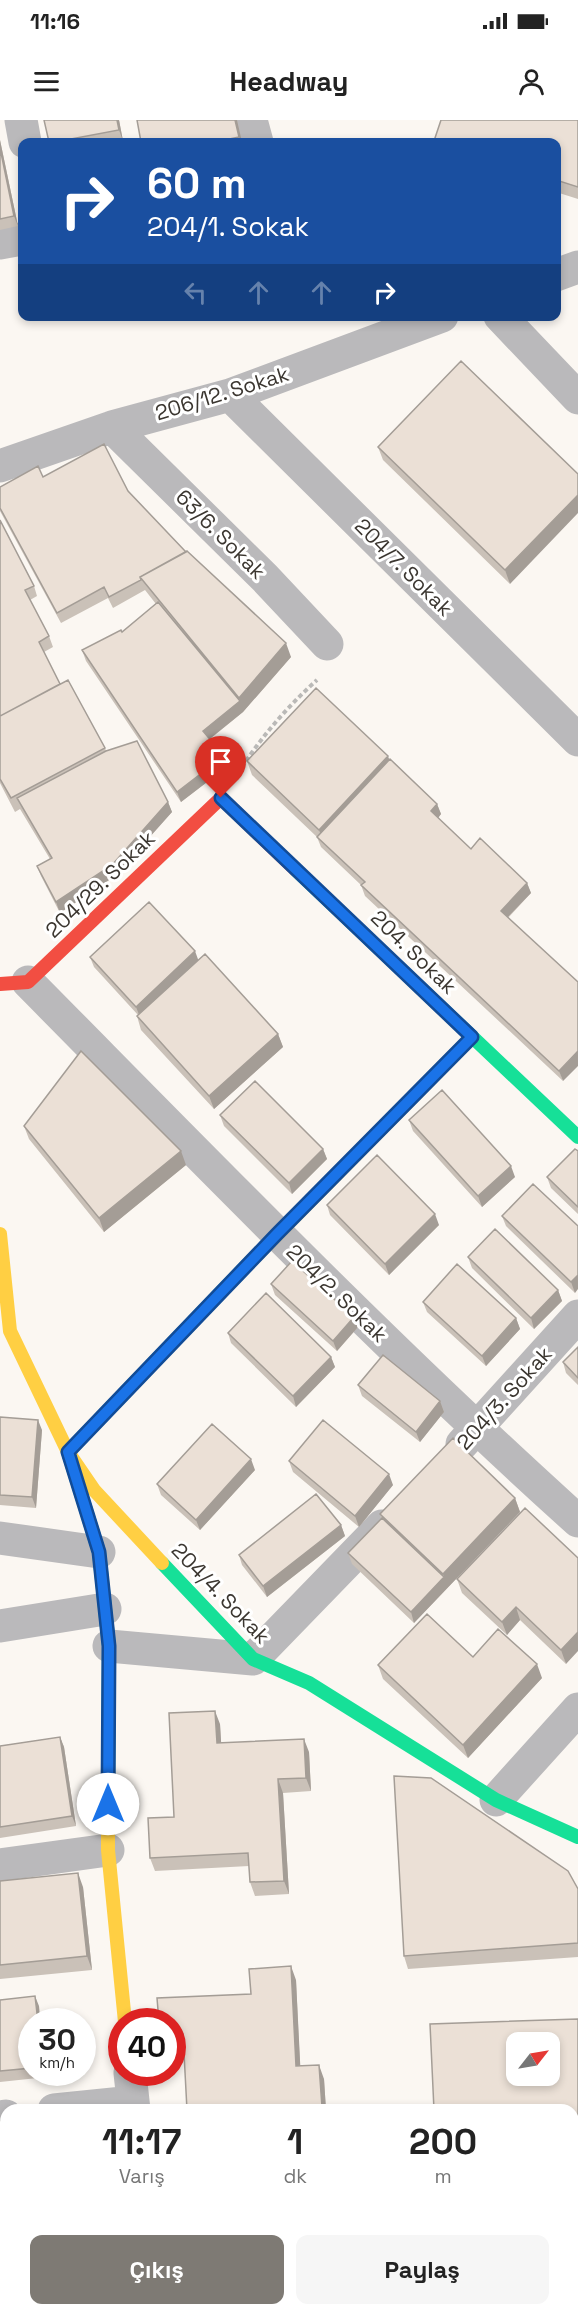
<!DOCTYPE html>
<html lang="tr">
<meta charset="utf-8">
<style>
:root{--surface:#fff;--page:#f6f6f6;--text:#222;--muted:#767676;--accent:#7e7a74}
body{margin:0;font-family:"Space Grotesk",sans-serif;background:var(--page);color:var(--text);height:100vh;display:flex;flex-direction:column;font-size:22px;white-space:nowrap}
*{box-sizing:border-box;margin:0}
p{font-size:20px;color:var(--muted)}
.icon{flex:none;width:33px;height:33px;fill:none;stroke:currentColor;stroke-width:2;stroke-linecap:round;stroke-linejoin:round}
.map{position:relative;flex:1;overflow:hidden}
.panel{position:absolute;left:0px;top:1984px;width:579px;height:212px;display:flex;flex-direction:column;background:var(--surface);border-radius:18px 18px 0 0;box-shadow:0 3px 9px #0003}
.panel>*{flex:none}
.hud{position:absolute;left:18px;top:18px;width:543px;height:183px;border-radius:12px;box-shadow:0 3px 9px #0003;background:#1a4fa0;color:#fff;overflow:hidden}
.needle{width:39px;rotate:59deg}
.controls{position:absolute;left:506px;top:1912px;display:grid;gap:12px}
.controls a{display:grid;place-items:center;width:54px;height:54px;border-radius:12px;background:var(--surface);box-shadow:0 3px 9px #0003;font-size:30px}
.speed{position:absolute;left:18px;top:1888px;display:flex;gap:12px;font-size:30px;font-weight:700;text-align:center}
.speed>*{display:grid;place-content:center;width:78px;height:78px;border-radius:50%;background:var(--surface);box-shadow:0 3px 9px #0003;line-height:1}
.speed small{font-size:15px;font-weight:400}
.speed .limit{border:9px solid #d22;background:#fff;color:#111}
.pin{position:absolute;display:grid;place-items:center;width:51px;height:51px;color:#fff;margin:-62px -26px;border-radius:50% 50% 50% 0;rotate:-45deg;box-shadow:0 0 6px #0007}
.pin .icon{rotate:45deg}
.me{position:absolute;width:66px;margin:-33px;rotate:0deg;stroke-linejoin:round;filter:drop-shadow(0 0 4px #0008)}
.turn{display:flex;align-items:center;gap:21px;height:126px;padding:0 30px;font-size:27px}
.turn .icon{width:78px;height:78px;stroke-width:2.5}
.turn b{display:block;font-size:42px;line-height:51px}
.lanes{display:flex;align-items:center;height:57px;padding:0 30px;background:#0003;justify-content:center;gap:30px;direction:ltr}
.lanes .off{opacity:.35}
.eta{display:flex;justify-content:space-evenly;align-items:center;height:102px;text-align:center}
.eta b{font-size:36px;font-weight:800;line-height:42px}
.primary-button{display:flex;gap:12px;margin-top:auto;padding:12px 30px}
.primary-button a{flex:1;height:69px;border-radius:12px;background:var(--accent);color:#fff;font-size:24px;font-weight:800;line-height:69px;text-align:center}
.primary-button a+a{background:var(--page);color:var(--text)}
.status{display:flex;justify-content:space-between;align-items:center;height:42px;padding:0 30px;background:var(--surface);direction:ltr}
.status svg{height:16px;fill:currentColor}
header{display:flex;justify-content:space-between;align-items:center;height:78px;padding:0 30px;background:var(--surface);font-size:27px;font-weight:800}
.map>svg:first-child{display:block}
</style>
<div class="status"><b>11:16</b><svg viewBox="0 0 49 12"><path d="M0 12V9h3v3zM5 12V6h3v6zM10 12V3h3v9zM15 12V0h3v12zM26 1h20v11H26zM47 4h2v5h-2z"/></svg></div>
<header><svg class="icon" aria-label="menu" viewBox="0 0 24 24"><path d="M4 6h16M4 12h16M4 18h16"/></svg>Headway<svg class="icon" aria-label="person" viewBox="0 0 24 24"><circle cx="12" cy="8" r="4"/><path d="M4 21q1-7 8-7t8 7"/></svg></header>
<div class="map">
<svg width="578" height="2195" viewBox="0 0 578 2195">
<rect width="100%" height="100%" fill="#fbf7f2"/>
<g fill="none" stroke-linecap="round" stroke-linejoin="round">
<path stroke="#bab9b7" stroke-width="4" stroke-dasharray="4.5 3" stroke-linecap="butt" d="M242,647C263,615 288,586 317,560"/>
<path stroke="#bab9bb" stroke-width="33" d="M21,0L25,22
M251,0L257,22
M0,123L22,119
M556,155L578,147
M500,196L578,278
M230,275L578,620
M112,307L265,458L327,524
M0,346L112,307L230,275L442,196
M28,862C208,1044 387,1229 578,1401
M462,1324L578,1196
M0,1418L99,1432
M0,1506L105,1489
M109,1526L253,1539L382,1406
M496,1680L578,1589
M0,1745L108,1730
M130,1953L134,1990
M54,1990L133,1982
M0,1997L6,1996
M573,2160H578
M72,2195L120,2190"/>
<path stroke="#16e098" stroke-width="14" d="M296,750L578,1017
M162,1443L253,1539L309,1563L496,1680L578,1717
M108,1677L109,1526L99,1432L68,1332L250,1142"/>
<path stroke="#ffcf43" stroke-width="14" d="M0,1114L10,1211L68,1332L94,1370L162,1443
M250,1142L472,917
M108,1677V1730L125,1902"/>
<path stroke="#f24e42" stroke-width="14" d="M0,864L28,862L221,678L296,750"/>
</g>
<path fill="#cac1b8" d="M44,0H119L123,21L114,22H49Z
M237,0L242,22H141Z
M578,0V79L556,72V22H435L434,21Z
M0,20L18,106L0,110Z
M461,241L510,464L383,340L378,327Z
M43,357L128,371L186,432L291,537L243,592L210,619L228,646L181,682L86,541L82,530L122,512L156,484L145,470L113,488L108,478L61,503L0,391V367Z
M0,400L34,466L37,476L30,480L49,516L53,527L44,532L60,564L105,628L106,631L168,682L172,692L115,756L60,793L41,756L37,746L50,739L20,689L15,692L0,663Z
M390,639L437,684L441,694L438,698L471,729L527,763L531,773L508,798L563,961L365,776L361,765L321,727L317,717L252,655L247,641Z
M90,837L198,840L278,914L283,927L214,989L141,910L137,896L138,895L94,847Z
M220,995L323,1029L327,1039L292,1074L224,1006Z
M409,1000L515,1057L482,1087L413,1011Z
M24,1006L186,1045L104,1112L29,1019Z
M578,1031V1094L551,1068L547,1057Z
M327,1085L439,1105L389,1155L330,1095Z
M502,1096L578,1106L575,1173L506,1106Z
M468,1137L558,1170L562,1181L534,1209L472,1148Z
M271,1164L358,1207L337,1231L275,1175Z
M423,1182L516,1198L520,1209L486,1246L427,1192Z
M228,1213L331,1237L335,1247L296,1287L231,1223Z
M578,1227V1265L566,1253L563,1242Z
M358,1265L440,1281L444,1292L420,1322L362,1276Z
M0,1297L42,1310L36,1388L0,1385Z
M289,1341L393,1365L359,1407L293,1352Z
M255,1350L200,1410L161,1375L157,1364Z
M515,1378L520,1392L414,1503L352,1444L348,1433L381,1399L380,1394Z
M525,1388L566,1544L520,1500L507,1515L462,1473L457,1459Z
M341,1405L345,1416L267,1477L242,1445L239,1435Z
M473,1537L542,1558L468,1638L383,1559L378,1545Z
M220,1604L221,1623L309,1632L311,1671L283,1673L289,1774L255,1776L250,1762L249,1746L155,1751L150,1738L174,1697Z
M60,1617L64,1627L76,1706L0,1718V1626Z
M0,1761L83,1767L92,1850L0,1859Z
M578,1769V1837L408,1849L404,1836Z
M296,1860L300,1946L324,1959L326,1990H187L184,1927L172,1928V1902L251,1874Z
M0,1880L39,1886L40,1902H32V1953H47V1957L0,1962Z
M578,1899V2035H573V1990Z
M6,2000V2136L0,2137V2001Z"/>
<path fill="#a49d96" d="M117,0H119L123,21L119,10Z
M235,0H237L242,22L239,17Z
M0,20L18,106L14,96L0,28Z
M578,375V393L510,464L505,450Z
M286,523L291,537L243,592L207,621L203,611L240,581L239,578Z
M224,636L228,646L181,682L177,672Z
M388,636L393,650L324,723L319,710Z
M168,682L172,692L115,756L60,793L56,782Z
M437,684L441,694L435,702L431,691Z
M527,763L531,773L504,801L501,791Z
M195,831L199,842L140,897L136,887Z
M278,914L283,927L214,989L209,976Z
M578,931V946L563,961L559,951Z
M323,1029L327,1039L292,1074L289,1063Z
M181,1031L186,1045L104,1112L99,1098Z
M511,1046L515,1057L482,1087L478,1076Z
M435,1094L439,1105L389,1155L385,1144Z
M578,1155V1169L575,1173L571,1162Z
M558,1170L562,1181L534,1209L531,1198Z
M354,1197L358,1207L337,1231L333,1221Z
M516,1198L520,1209L486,1246L482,1236Z
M331,1237L335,1247L296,1287L293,1276Z
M440,1281L444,1292L420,1322L416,1312Z
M38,1300L42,1310L36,1388L32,1377Z
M251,1339L255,1350L200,1410L196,1400Z
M389,1354L393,1365L359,1407L355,1396Z
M515,1378L520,1392L414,1503L411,1492L444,1457L443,1454Z
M341,1405L345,1416L267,1477L263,1466Z
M516,1487L520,1500L507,1515L502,1502Z
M578,1512V1531L566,1544L561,1530Z
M537,1544L542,1558L468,1638L463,1625Z
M215,1591L220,1604L222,1637L217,1623Z
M60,1617L64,1627L76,1706L72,1696Z
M304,1619L309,1632L311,1671L306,1658Z
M278,1659L283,1673L289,1774L284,1761Z
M78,1753L83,1767L92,1850L87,1836Z
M291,1846L296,1860L301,1960L296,1946Z
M35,1876L39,1886L40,1902H38Z
M319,1945L324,1959L326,1990H323L322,1987Z"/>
<path fill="#ebe0d6" stroke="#a49d96" stroke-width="1.5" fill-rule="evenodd" d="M44,0H117L119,10L55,22H49Z
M137,0H235L239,17L215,22H141Z
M441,0H578V67L556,60V22H440L434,21Z
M0,28L14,96L0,99Z
M461,241L578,354V375L505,450L378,327Z
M104,324L128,371L186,432L140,457L141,460L109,477L104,467L57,493L0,388V367L38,346L43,357Z
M0,400L34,466L25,470L49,516L39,522L60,564L0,596Z
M187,431L286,523L239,578L140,457Z
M158,482L240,581L203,611L224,636L177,672L82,530L121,510L122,512Z
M68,560L105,628L11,678L0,659V596Z
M316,568L388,636L319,710L247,641Z
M137,621L168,682L112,745L56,782L37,746L52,738L17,678L106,631Z
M390,639L437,684L431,691L471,729L480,718L527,763L501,791L578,862V931L559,951L361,765L365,762L317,717Z
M149,782L195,831L136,887L90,837Z
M205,834L278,914L209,976L137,896Z
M81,931L181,1031L99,1098L24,1006Z
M255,961L323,1029L289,1063L220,995Z
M442,970L511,1046L478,1076L409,1000Z
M575,1029L578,1031V1087L547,1057Z
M377,1035L435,1094L385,1144L327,1085Z
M533,1064L578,1106V1155L571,1162L502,1096Z
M495,1109L558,1170L531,1198L468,1137Z
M292,1141L354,1197L333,1221L271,1164Z
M457,1144L516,1198L482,1236L423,1182Z
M266,1173L331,1237L293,1276L228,1213Z
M578,1227V1258L563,1242Z
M383,1235L440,1281L416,1312L358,1265Z
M0,1297L38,1300L32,1377L0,1375Z
M323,1300L389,1354L355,1396L289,1341Z
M212,1304L251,1339L196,1400L157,1364Z
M453,1318L515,1378L443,1454L380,1394Z
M316,1374L341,1405L263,1466L239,1435Z
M525,1388L578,1438V1512L561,1530L516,1487L502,1502L457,1459Z
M382,1398L444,1457L411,1492L348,1433Z
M427,1494L473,1537L498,1509L537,1544L463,1625L378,1545Z
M215,1591L217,1623L304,1619L306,1658L278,1659L284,1761L250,1762L248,1733L150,1738L148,1698L174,1697L169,1593Z
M60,1617L72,1696L0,1707V1626Z
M394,1656L431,1658L568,1751L578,1769V1823L404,1836Z
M78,1753L87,1836L0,1845V1761Z
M291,1846L296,1946L319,1945L322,1987L248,1990H187L183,1914H172V1902H159L157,1878L251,1874L249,1849Z
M35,1876L38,1902H32V1948L0,1951V1880Z
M578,1899V2019L573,2020V1990H434L430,1904ZM516,1923H549V1956H516Z
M6,2000V2121L0,2122V2001Z"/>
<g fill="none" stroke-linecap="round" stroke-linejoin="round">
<defs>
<path id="route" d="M108,1684L109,1526L99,1432L68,1332L277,1114L472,917L221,678"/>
</defs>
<use href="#route" stroke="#114b97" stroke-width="15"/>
<use href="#route" stroke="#1a73e8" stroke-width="10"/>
</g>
<g text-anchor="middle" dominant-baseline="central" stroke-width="6" stroke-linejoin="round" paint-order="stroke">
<g font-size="21" fill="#3b3630" stroke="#fff">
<text transform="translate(222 273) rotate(-17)">206/12. Sokak</text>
<text transform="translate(221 414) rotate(45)">63/6. Sokak</text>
<text transform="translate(404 447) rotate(45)">204/7. Sokak</text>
<text transform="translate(100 764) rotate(-44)">204/29. Sokak</text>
<text transform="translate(414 832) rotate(44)">204. Sokak</text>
<text transform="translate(337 1173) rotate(44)">204/2. Sokak</text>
<text transform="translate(504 1278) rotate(-48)">204/3. Sokak</text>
<text transform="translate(221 1473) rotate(46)">204/4. Sokak</text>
</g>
</g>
</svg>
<div class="controls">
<a><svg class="needle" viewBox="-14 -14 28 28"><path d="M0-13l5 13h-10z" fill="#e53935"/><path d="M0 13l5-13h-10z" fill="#767676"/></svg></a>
</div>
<div class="speed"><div>30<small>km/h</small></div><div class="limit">40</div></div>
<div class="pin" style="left:221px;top:678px;background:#d93025"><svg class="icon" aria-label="arrive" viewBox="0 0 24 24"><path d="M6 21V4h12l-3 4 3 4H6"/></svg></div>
<svg class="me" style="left:108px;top:1684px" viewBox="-20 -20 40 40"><circle r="19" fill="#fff"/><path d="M0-13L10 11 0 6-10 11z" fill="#1a73e8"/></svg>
<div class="hud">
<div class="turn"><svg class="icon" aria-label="right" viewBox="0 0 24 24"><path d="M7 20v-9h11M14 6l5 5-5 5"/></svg><div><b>60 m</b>204/1. Sokak</div></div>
<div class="lanes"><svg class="icon off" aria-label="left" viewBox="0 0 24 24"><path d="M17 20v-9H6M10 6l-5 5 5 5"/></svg><svg class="icon off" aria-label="ahead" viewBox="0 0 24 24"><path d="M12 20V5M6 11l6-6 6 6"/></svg><svg class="icon off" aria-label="ahead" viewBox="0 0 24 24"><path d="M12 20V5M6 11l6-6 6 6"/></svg><svg class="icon" aria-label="right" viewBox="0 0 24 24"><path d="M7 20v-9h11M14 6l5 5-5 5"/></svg></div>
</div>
<section class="panel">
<div class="eta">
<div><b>11:17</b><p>Varış</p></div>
<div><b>1</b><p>dk</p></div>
<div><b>200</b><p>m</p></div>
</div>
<div class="primary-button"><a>Çıkış</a><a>Paylaş</a></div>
</section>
</div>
